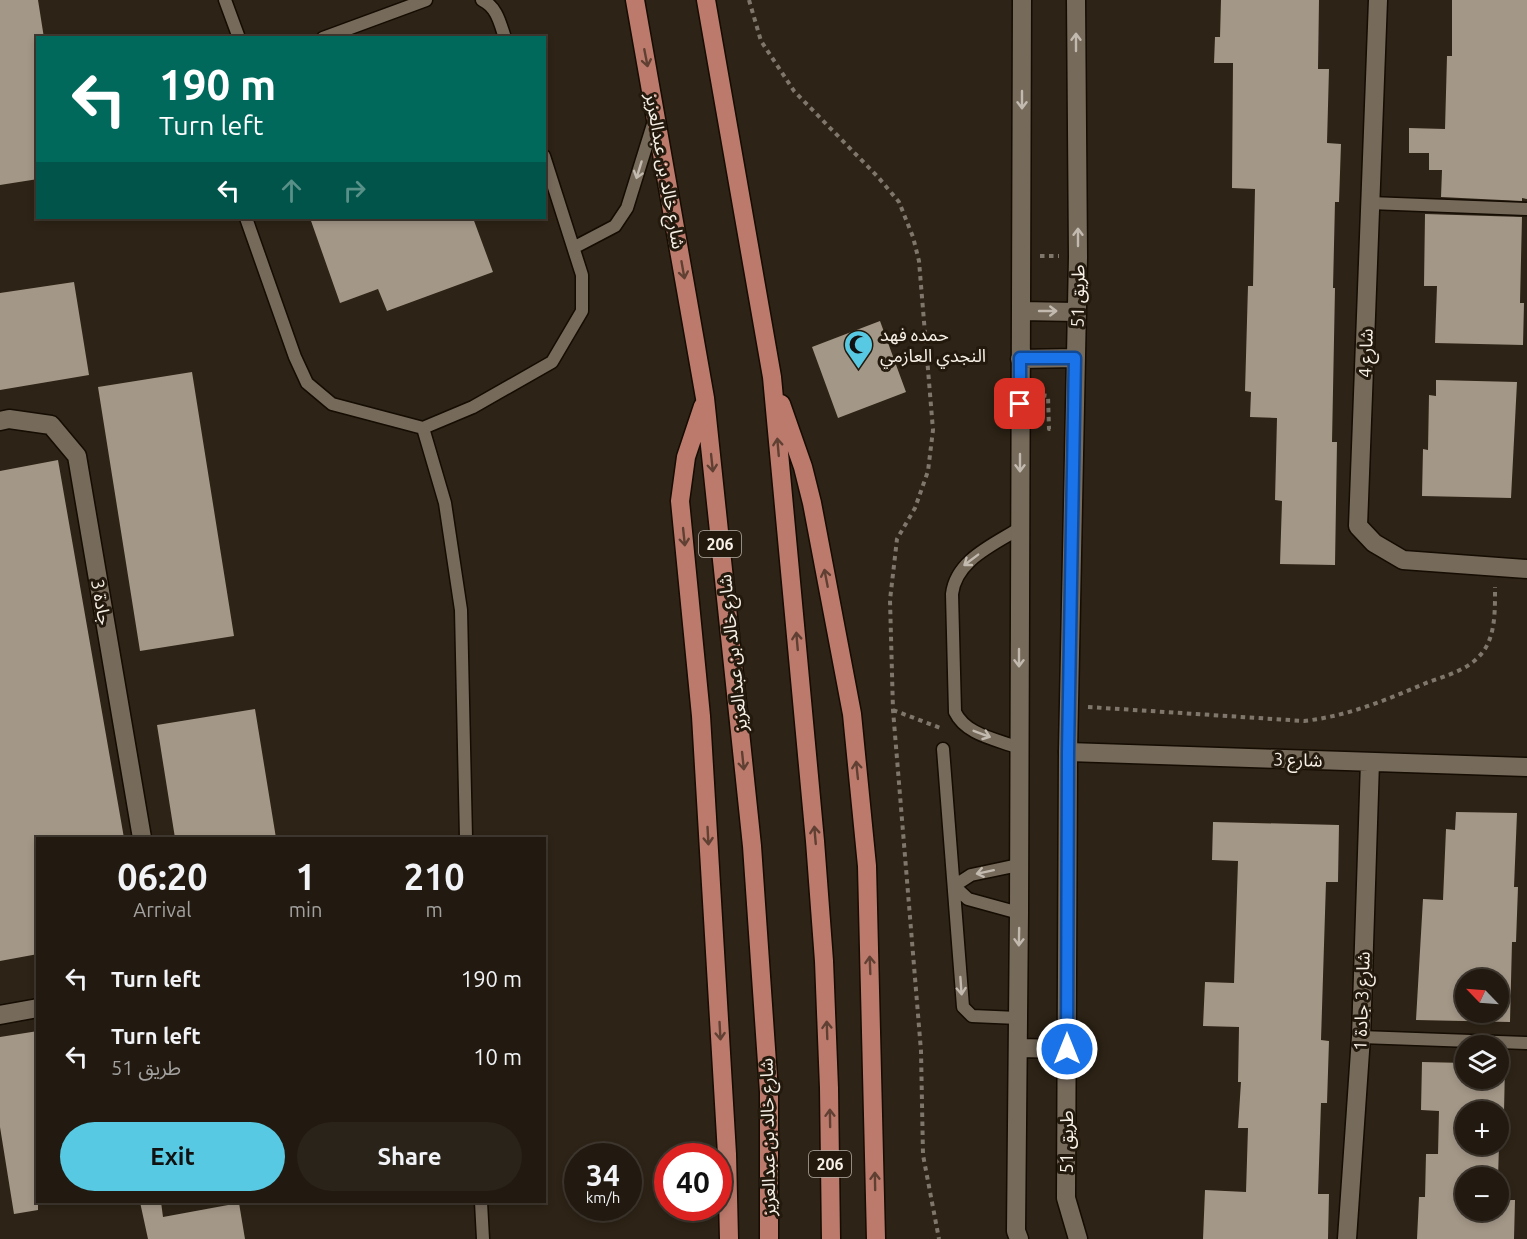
<!DOCTYPE html>
<meta charset="utf-8">
<style>
:root{--surface:#221a10;--page:#2a2319;--text:#f1f3f6;--muted:#a2a19f;--line:#3f3830;--accent:#57c9e2}
body{margin:0;font-family:Ubuntu,"Noto Sans Arabic",sans-serif;background:var(--page);color:var(--text);height:100vh;display:flex;flex-direction:column;font-size:22px;white-space:nowrap}
*{box-sizing:border-box;margin:0}
p{font-size:20px;color:var(--muted)}
.icon{flex:none;width:33px;height:33px;fill:none;stroke:currentColor;stroke-width:2;stroke-linecap:round;stroke-linejoin:round}
.map{position:relative;flex:1;overflow:hidden}
.side{position:absolute;left:36px;top:837px;width:510px;height:366px;display:flex;flex-direction:column;background:var(--surface);border-radius:0px;box-shadow:0 3px 9px #0003,0 0 0 2px var(--line)}
.side>*{flex:none}
.top-card{position:absolute;left:36px;top:36px;width:510px;height:183px;border-radius:0px;box-shadow:0 3px 9px #0003,0 0 0 2px var(--line);background:#00695c;color:#fff;overflow:hidden}
.needle{width:39px;rotate:295deg}
.fabs{position:absolute;left:1455px;top:969px;display:grid;gap:12px}
.fabs a{display:grid;place-items:center;width:54px;height:54px;border-radius:50%;background:var(--surface);box-shadow:0 3px 9px #0003,0 0 0 2px var(--line);font-size:30px}
.speed{position:absolute;left:564px;top:1143px;display:flex;gap:12px;font-size:30px;font-weight:700;text-align:center}
.speed>*{display:grid;place-content:center;width:78px;height:78px;border-radius:50%;background:var(--surface);box-shadow:0 3px 9px #0003,0 0 0 2px var(--line);line-height:1}
.speed small{font-size:15px;font-weight:400}
.speed .limit{border:9px solid #d22;background:#fff;color:#111}
.pin{position:absolute;display:grid;place-items:center;width:51px;height:51px;color:#fff;margin:-26px;border-radius:12px;box-shadow:0 3px 9px #0006}
.me{position:absolute;width:66px;margin:-33px;rotate:0deg;stroke-linejoin:round;filter:drop-shadow(0 0 4px #0008)}
.turn{display:flex;align-items:center;gap:21px;height:126px;padding:0 24px;font-size:27px}
.turn .icon{width:78px;height:78px;stroke-width:2.5}
.turn b{display:block;font-size:42px;line-height:51px}
.lanes{display:flex;align-items:center;height:57px;padding:0 24px;background:#0003;justify-content:center;gap:30px;direction:ltr}
.lanes .off{opacity:.35}
.eta{display:flex;justify-content:space-evenly;align-items:center;height:102px;text-align:center}
.eta b{font-size:36px;font-weight:600;line-height:42px}
.button{display:flex;gap:12px;margin-top:auto;padding:12px 24px}
.button a{flex:1;height:69px;border-radius:36px;background:var(--accent);color:#111;font-size:24px;font-weight:600;line-height:69px;text-align:center}
.button a+a{background:var(--page);color:var(--text)}
ul{padding:0;list-style:none}
li{display:flex;align-items:center;gap:18px;height:78px;padding:0 24px}
li div{flex:1}
li b{display:block;font-size:22px}
li em{font-style:normal}
.map>svg:first-child{display:block}
</style>
<div class="map">
<svg width="1527" height="1239" viewBox="0 0 1527 1239">
<rect width="100%" height="100%" fill="#2d2316"/>
<path fill="#a39787" fill-rule="evenodd" d="M0,0H38L44,38H38V179L0,185Z
M1221,0H1319L1318,69H1329L1327,143L1341,144L1339,202H1335L1333,288H1335L1332,442H1337L1335,565L1280,564L1282,501L1275,500L1277,418L1250,417L1251,392L1245,391L1248,286H1253L1255,189L1232,188L1233,63H1214L1215,37H1220Z
M1452,0H1527V199L1522,198V201L1441,197L1442,170H1429V153H1409V128L1445,129L1447,56H1452Z
M1425,214L1522,217L1520,303H1524L1523,345L1435,343L1437,286H1424Z
M310,218H473L493,272L387,311L378,289L340,303Z
M74,282L89,375L0,390V293Z
M880,321L906,392L838,418L812,347Z
M192,372L234,636L140,651L98,387Z
M1436,380L1517,382L1511,498L1422,496L1423,449L1428,450L1429,395L1436,396Z
M58,460L124,838H38V954L0,961V471Z
M255,709L276,838H175L157,725Z
M1456,812L1517,813L1514,887H1518L1516,942H1512L1510,1022L1416,1020L1423,899L1443,900L1446,829L1455,830ZM1466,980H1498V1012H1466Z
M1213,822L1339,825L1338,882H1326L1321,1040L1329,1041L1327,1103H1321L1318,1194H1329L1328,1239H1203L1205,1190L1246,1192L1248,1128H1238L1241,1082H1238L1239,1027L1203,1026L1205,982L1234,983L1238,861L1212,860Z
M38,1031V1210L14,1214L0,1127V1037Z
M1422,1062L1466,1063V1078H1498V1064H1505L1504,1113L1500,1112L1498,1178H1466V1210H1498V1200H1515L1514,1239H1417L1419,1197H1425L1426,1154H1438L1439,1111L1421,1110ZM1466,1112H1498V1144H1466Z
M140,1202H161L163,1217L239,1203L245,1239H148Z"/>
<g fill="none" stroke-linecap="round" stroke-linejoin="round">
<defs>
<path id="lane" d="M225,0L239,38
M482,0C497,7 500,23 505,38
M323,38L426,0
M1370,203L1527,209
M246,218L295,357L307,383L332,404L423,428L473,407L552,362L582,311V275L544,156
M575,247L615,226L627,208L654,121
M423,428L445,503L461,610L466,838
M1019,748C996,739 966,735 955,712L952,594C956,560 993,545 1020,528
M943,749L963,1007L972,1016L1018,1018
M954,886L968,899L1019,913
M954,886L971,875L1018,865
M1361,1037L1527,1043
M481,1202L483,1239"/>
<path id="street" d="M1378,0L1358,526L1374,543L1403,560L1527,569
M0,421L9,419L51,425L77,456L142,838
M1068,752L1527,767
M0,1015L38,1008
M1347,1239L1361,1037L1370,762"/>
<path id="secondary" d="M1076,0L1078,257L1068,752L1066,1198L1078,1239
M1021,311L1076,312
M1020,359L1075,358
M1018,1048L1067,1049
M1019,1239L1016,1231L1019,913L1022,0"/>
<path id="primary" d="M635,0L705,398L752,846L769,1092V1239
M706,0L772,377L815,841L824,961L829,1088L831,1239
M781,404L803,467L812,503L852,714L867,866L876,1239
M703,406L686,457L680,501L701,716L727,1154L729,1239"/>
</defs>
<use href="#lane" stroke="#150c02" stroke-width="15"/>
<use href="#street" stroke="#150c02" stroke-width="21"/>
<use href="#secondary" stroke="#150c02" stroke-width="21"/>
<use href="#primary" stroke="#150c02" stroke-width="21"/>
<path stroke="#80776c" stroke-width="4" stroke-dasharray="4.5 4.5" stroke-linecap="butt" d="M749,0L761,41L794,91L878,177L899,202L913,237L919,261L933,430L928,471L915,508L897,539L890,600L893,710L921,1051L923,1155L939,1239
M1040,256H1059
M1042,395L1048,396L1049,429H1053
M1088,707L1304,721C1348,716 1386,700 1426,683C1445,676 1469,670 1482,653C1496,636 1495,608 1495,587
M893,710L943,729"/>
<use href="#lane" stroke="#766a5b" stroke-width="12"/>
<use href="#street" stroke="#766a5b" stroke-width="18"/>
<use href="#secondary" stroke="#766a5b" stroke-width="18"/>
<use href="#primary" stroke="#bc7a6c" stroke-width="18"/>
</g>
<defs><path id="oneway-shaft" d="M-6 0H5M1.5-3L5.5 0L1.5 3" fill="none" stroke-width="1.6" stroke-linecap="round" stroke-linejoin="round" transform="scale(1.5)"/></defs>
<g stroke="#c3baaf">
<use href="#oneway-shaft" transform="translate(1076 42) rotate(-90)"/>
<use href="#oneway-shaft" transform="translate(1022 100) rotate(90)"/>
<use href="#oneway-shaft" transform="translate(639 170) rotate(107)"/>
<use href="#oneway-shaft" transform="translate(1078 237) rotate(-90)"/>
<use href="#oneway-shaft" transform="translate(1048 311)"/>
<use href="#oneway-shaft" transform="translate(1020 463) rotate(90)"/>
<use href="#oneway-shaft" transform="translate(971 560) rotate(143)"/>
<use href="#oneway-shaft" transform="translate(1019 658) rotate(90)"/>
<use href="#oneway-shaft" transform="translate(982 734) rotate(21)"/>
<use href="#oneway-shaft" transform="translate(985 872) rotate(168)"/>
<use href="#oneway-shaft" transform="translate(1019 937) rotate(91)"/>
<use href="#oneway-shaft" transform="translate(961 986) rotate(86)"/>
</g>
<g stroke="#604033">
<use href="#oneway-shaft" transform="translate(646 58) rotate(79)"/>
<use href="#oneway-shaft" transform="translate(683 270) rotate(80)"/>
<use href="#oneway-shaft" transform="translate(778 447) rotate(-95)"/>
<use href="#oneway-shaft" transform="translate(712 463) rotate(84)"/>
<use href="#oneway-shaft" transform="translate(684 537) rotate(84)"/>
<use href="#oneway-shaft" transform="translate(826 578) rotate(-101)"/>
<use href="#oneway-shaft" transform="translate(797 641) rotate(-95)"/>
<use href="#oneway-shaft" transform="translate(743 761) rotate(84)"/>
<use href="#oneway-shaft" transform="translate(857 770) rotate(-96)"/>
<use href="#oneway-shaft" transform="translate(815 835) rotate(-95)"/>
<use href="#oneway-shaft" transform="translate(708 836) rotate(87)"/>
<use href="#oneway-shaft" transform="translate(870 965) rotate(-92)"/>
<use href="#oneway-shaft" transform="translate(827 1030) rotate(-92)"/>
<use href="#oneway-shaft" transform="translate(720 1031) rotate(87)"/>
<use href="#oneway-shaft" transform="translate(830 1118) rotate(-91)"/>
<use href="#oneway-shaft" transform="translate(875 1181) rotate(-91)"/>
</g>
<g fill="none" stroke-linecap="round" stroke-linejoin="round">
<defs>
<path id="route" d="M1020,404V358H1075L1068,752L1067,1049"/>
</defs>
<use href="#route" stroke="#114b97" stroke-width="15"/>
<use href="#route" stroke="#1a73e8" stroke-width="10"/>
</g>
<defs>
<symbol id="mosque-pin" viewBox="-11 -11 22 30"><path d="M0 17L-7.5 6A9.5 9.5 0 1 1 7.5 6Z" fill="#57c9e2" stroke="#231a0d"/><path d="M3.5-4.9A6 6 0 1 0 3.5 4.9A5 5 0 1 1 3.5-4.9Z" fill="#111"/></symbol>
</defs>
<g fill-rule="evenodd">
<use href="#mosque-pin" x="842" y="328" width="33" height="45"/>
</g>
<g text-anchor="middle" dominant-baseline="central" stroke-width="6" stroke-linejoin="round" paint-order="stroke">
<g fill="#231a0d" stroke="#b7b0a6" stroke-width="1.5">
<rect x="699" y="531" width="42" height="26" rx="4.5"/>
<rect x="809" y="1151" width="42" height="26" rx="4.5"/>
</g>
<g font-size="16" font-weight="bold" fill="#f7f0e7">
<text x="720" y="544">206</text>
<text x="830" y="1164">206</text>
</g>
<g font-size="18" fill="#f7f0e7" stroke="#231a0d">
<text transform="translate(666 171) rotate(80)">شارع خالد بن عبدالعزيز</text>
<text transform="translate(1077 296) rotate(-89)">طريق 51</text>
<text transform="translate(1365 353) rotate(-88)">شارع 4</text>
<text transform="translate(102 602) rotate(80)">جادة 3</text>
<text transform="translate(732 653) rotate(-96)">شارع خالد بن عبدالعزيز</text>
<text transform="translate(1298 759) rotate(2)">شارع 3</text>
<text transform="translate(1361 1001) rotate(-88)">شارع 3 جادة 1</text>
<text transform="translate(767 1137) rotate(-91)">شارع خالد بن عبدالعزيز</text>
<text transform="translate(1066 1142) rotate(-90)">طريق 51</text>
</g>
<g font-size="18" fill="#f7f0e7" stroke="#231a0d" text-anchor="start">
<text x="880" y="334">حمده فهد<tspan x="880" dy="21">النجدي العازمي</tspan></text>
</g>
</g>
</svg>
<div class="fabs">
<a><svg class="needle" viewBox="-14 -14 28 28"><path d="M0-13l5 13h-10z" fill="#e53935"/><path d="M0 13l5-13h-10z" fill="#a2a19f"/></svg></a>
<a><svg class="icon" aria-label="layers" viewBox="0 0 24 24"><path d="M12 4l9 5-9 5-9-5zM3 14l9 5 9-5"/></svg></a>
<a>+</a>
<a>−</a>
</div>
<div class="speed"><div>34<small>km/h</small></div><div class="limit">40</div></div>
<div class="pin" style="left:1020px;top:404px;background:#d93025"><svg class="icon" aria-label="arrive" viewBox="0 0 24 24"><path d="M6 21V4h12l-3 4 3 4H6"/></svg></div>
<svg class="me" style="left:1067px;top:1049px" viewBox="-20 -20 40 40"><circle r="17" fill="#1a73e8" stroke="#fff" stroke-width="3"/><path d="M0-11L8 9 0 5-8 9z" fill="#fff"/></svg>
<div class="top-card">
<div class="turn"><svg class="icon" aria-label="left" viewBox="0 0 24 24"><path d="M17 20v-9H6M10 6l-5 5 5 5"/></svg><div><b>190 m</b>Turn left</div></div>
<div class="lanes"><svg class="icon" aria-label="left" viewBox="0 0 24 24"><path d="M17 20v-9H6M10 6l-5 5 5 5"/></svg><svg class="icon off" aria-label="ahead" viewBox="0 0 24 24"><path d="M12 20V5M6 11l6-6 6 6"/></svg><svg class="icon off" aria-label="right" viewBox="0 0 24 24"><path d="M7 20v-9h11M14 6l5 5-5 5"/></svg></div>
</div>
<section class="side">
<div class="eta">
<div><b>06:20</b><p>Arrival</p></div>
<div><b>1</b><p>min</p></div>
<div><b>210</b><p>m</p></div>
</div>
<ul>
<li><svg class="icon" aria-label="left" viewBox="0 0 24 24"><path d="M17 20v-9H6M10 6l-5 5 5 5"/></svg><div><b>Turn left</b></div><em>190 m</em></li>
<li><svg class="icon" aria-label="left" viewBox="0 0 24 24"><path d="M17 20v-9H6M10 6l-5 5 5 5"/></svg><div><b>Turn left</b><p>طريق 51</p></div><em>10 m</em></li>
</ul>
<div class="button"><a>Exit</a><a>Share</a></div>
</section>
</div>
